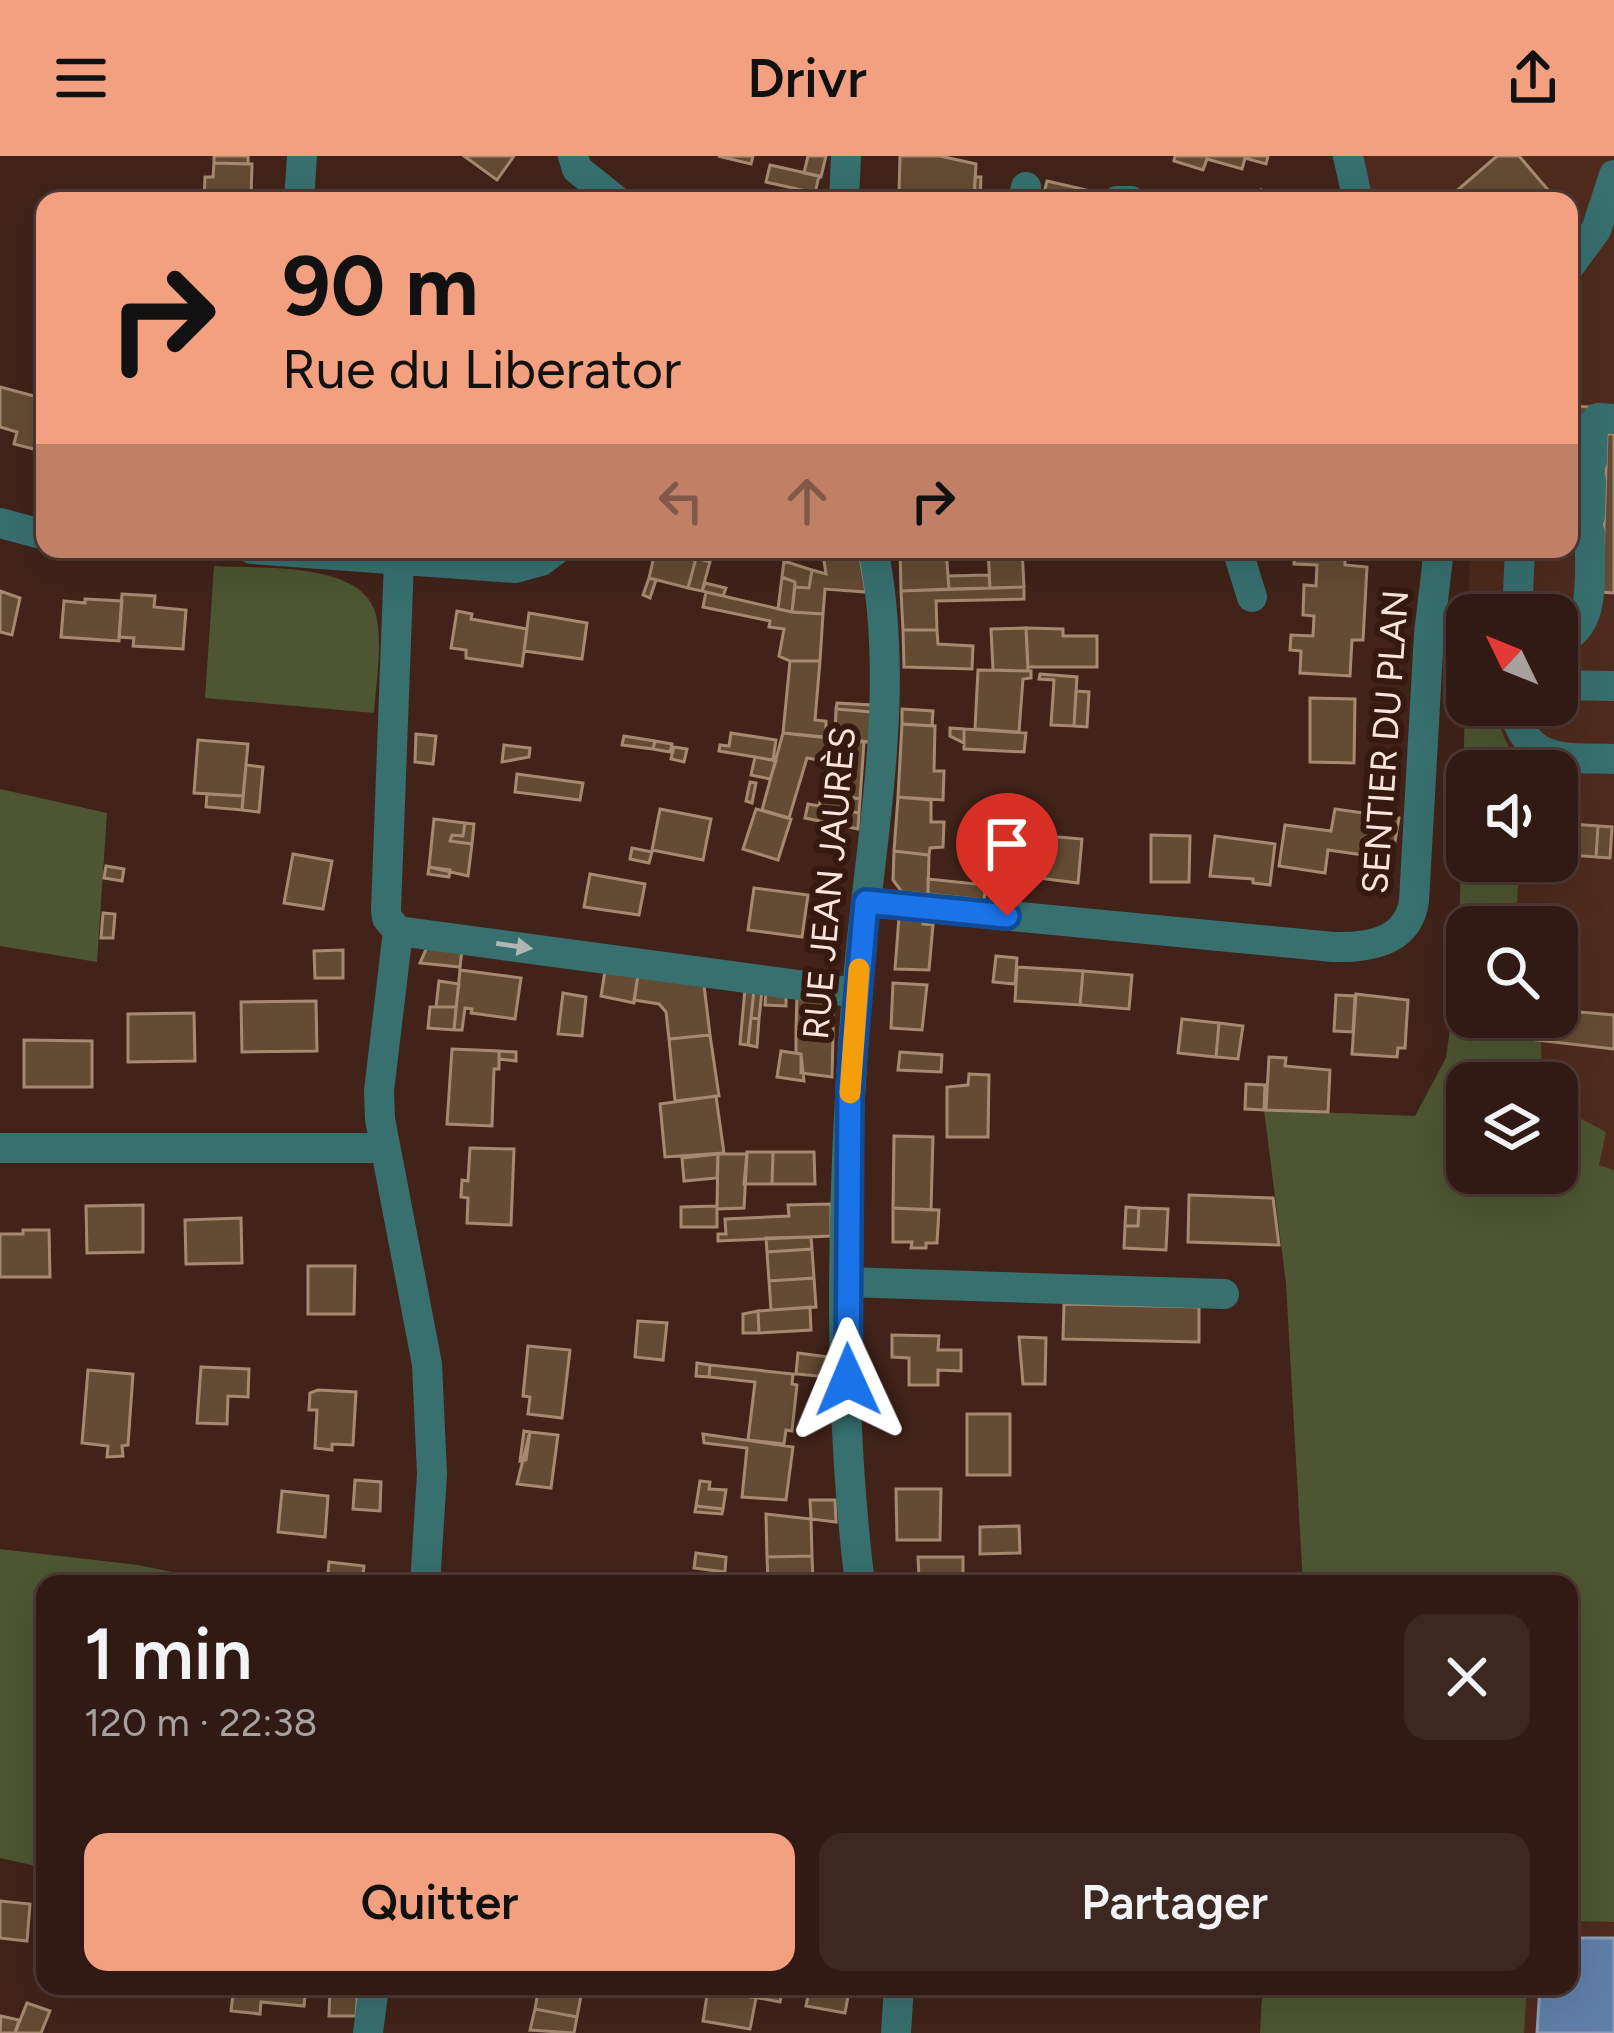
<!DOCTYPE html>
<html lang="fr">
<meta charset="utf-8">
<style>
:root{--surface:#311a13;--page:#3d2721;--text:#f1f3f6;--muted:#a8a1a0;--line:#4c3833;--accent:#f2a080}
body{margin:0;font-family:Figtree,sans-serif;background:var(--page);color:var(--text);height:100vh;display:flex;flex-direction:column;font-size:45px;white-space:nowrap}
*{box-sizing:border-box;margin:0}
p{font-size:39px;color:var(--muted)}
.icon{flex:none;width:66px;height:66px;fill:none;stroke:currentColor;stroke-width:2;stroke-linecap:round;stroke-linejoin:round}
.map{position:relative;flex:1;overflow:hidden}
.drawer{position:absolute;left:36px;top:1419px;width:1542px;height:420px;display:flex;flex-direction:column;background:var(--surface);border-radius:24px;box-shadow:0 12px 48px #0002,0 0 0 3px var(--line)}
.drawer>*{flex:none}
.hud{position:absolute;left:36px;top:36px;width:1542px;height:366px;border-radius:24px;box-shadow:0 12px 48px #0002,0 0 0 3px var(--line);background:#f2a080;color:#111;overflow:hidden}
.needle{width:78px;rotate:313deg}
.buttons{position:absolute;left:1446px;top:438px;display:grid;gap:24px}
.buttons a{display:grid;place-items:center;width:132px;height:132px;border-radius:24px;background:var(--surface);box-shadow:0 12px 48px #0002,0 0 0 3px var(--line);font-size:60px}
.pin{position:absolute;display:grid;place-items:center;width:102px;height:102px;color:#fff;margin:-123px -51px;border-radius:50% 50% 50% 0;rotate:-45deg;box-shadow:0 0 12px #0007}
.pin .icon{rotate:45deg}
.me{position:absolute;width:132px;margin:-66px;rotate:359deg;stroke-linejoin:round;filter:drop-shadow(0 0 9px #0008)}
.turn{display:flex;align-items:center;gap:42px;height:252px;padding:0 48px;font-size:54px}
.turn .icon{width:156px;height:156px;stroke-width:2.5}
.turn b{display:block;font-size:84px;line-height:102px}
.lanes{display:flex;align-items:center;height:114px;padding:0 48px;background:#0003;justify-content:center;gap:60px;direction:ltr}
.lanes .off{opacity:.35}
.round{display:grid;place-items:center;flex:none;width:126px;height:126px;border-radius:24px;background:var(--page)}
.headline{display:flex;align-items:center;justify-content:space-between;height:204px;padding:0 48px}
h1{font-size:72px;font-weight:600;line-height:90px}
.action{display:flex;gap:24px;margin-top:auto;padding:24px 48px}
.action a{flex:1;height:138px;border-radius:24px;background:var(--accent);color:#111;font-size:48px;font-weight:600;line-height:138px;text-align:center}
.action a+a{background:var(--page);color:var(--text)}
header{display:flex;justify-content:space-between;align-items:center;height:156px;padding:0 48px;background:var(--accent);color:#111;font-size:54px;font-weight:600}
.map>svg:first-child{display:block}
</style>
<header><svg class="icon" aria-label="menu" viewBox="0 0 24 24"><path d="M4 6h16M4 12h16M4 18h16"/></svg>Drivr<svg class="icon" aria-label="share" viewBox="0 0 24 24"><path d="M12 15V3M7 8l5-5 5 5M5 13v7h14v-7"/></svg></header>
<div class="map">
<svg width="1614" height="1877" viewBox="0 0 1614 1877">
<rect width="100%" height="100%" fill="#412319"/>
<path fill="#4f2b1e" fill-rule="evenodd" d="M1335,0H1614V1877H1260L1262,1842H1324V1830H1569V1428H1303L1286,1127L1264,954L1416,960L1446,902L1458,817L1467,475V549H1557V459H1468L1470,393H1569V45H1346ZM1467,615H1557V705H1467ZM1467,771H1557V861H1467ZM1467,927H1557V1017H1467Z"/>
<path fill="#4d5532" d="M214,410C260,413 368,404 377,463C382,493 376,527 374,557L205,542Z
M1467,475V549H1489C1506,568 1496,583 1523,606V615H1467V705H1519L1516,771H1467V861H1539L1536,883L1541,884L1542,927H1467V1017H1557V950L1606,976L1599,1009L1614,1014V1766L1569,1765V1428H1303L1286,1127L1264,954L1415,960L1446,902L1458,817Z
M0,633L107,657L97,806L0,790Z
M0,1393L138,1409L202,1422L206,1428H45V1712L0,1702Z
M1324,1830H1527L1524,1877H1260L1262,1842H1324Z"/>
<path fill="#607fa8" stroke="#8e9eb8" stroke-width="3" d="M1569,1782H1614V1877H1537L1540,1830H1569Z"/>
<path fill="#644b34" stroke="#a58a71" stroke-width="3" d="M214,0H248V8L214,7Z
M464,0H514L497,24Z
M718,0H753L751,8Z
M808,0H826L821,21L804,17Z
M900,0H940L976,8L974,45H904L899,35Z
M1175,0H1268L1266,8L1245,2L1242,13L1207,3L1203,14L1174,5Z
M1497,0H1519L1555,42L1445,45Z
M214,7L252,8L251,42L204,45L205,21H213Z
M770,9L819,20L815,37L766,26Z
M975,21H981L980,45H974Z
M1047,25L1104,38L1102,45H1042Z
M1261,34L1266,40L1282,41V36L1307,37V45H1250Z
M0,231L45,243V296L14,288L17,276L0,271Z
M1571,250L1589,251L1586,283L1570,282Z
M1607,278H1614V437L1602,436Z
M627,393H664L696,402L688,432L649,422L654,400Z
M900,393H946L949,433L901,435Z
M988,393H1022L1024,431L990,432Z
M1345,393V409L1367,411L1363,484H1352L1350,520L1300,517L1301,495L1290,494L1291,479L1313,480L1314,460L1303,459L1304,429L1316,430L1317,409L1294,408L1295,393Z
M823,398L860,400L866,436L825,433L823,458L792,456L795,431L809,432L812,414L826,418Z
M696,402L710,406L702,435L688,432Z
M784,405L812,414L809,432L795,431V426L782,421Z
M989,419L990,432L949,433L948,420Z
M782,421L795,426L792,456L778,453Z
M649,422L656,424L650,442L643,439Z
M705,427L726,432L723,440L702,435Z
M1024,431V443L936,445L937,474H903L901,435Z
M0,435L20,442L12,479L0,476Z
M706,436L792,456L823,458L820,505H790L779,500L784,473L769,471L770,465L703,451Z
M122,438L155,440L154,451L186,454L183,493L133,490L134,482L119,481Z
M85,443L122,445L119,485L61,481L64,445L85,447Z
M457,455L472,458L471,463L527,473L522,510L466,502V494L451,492Z
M529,457L587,467L582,503L524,495Z
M1026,472L1063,473V480H1097V511H1028Z
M1026,472L1028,515L993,514L991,473Z
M903,474H937L938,488L973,490L972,513L904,511Z
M790,505H820L815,564L826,565V581L783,577Z
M978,514L1031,515V522L1023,523L1019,576L975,573Z
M1040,518L1077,521L1074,570L1051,569L1054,524L1039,523Z
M1076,535L1089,536L1087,571L1074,570Z
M1310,542L1355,543L1354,607L1310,606Z
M837,547L872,549V556L836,553Z
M836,553L872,556L870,586L835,582Z
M902,553L933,555L932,570L902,568Z
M902,568L935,570L934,615H944L943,644L898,641Z
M950,572L964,573V587L950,580Z
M964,573L1026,577L1024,596L964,593Z
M731,577L776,584L773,604L719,595L720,589L729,590Z
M783,577L864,586L860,643L836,639L841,608L807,602L789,662L762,654Z
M416,578L436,580L433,608L415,606Z
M624,580L655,585L653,593L622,589Z
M198,584L248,588L243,640L194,637Z
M655,585L672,588L670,596L653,593Z
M504,589L530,592L529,601L502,606Z
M674,591L687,593L684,606L671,603Z
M755,601L776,605L770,623L751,619Z
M825,606L841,608L839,619L824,617Z
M246,609L263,611L259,656L242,654Z
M517,618L583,627L580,644L515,636Z
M750,626L756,627L752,647L746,645Z
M822,636L860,643L859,657L819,650Z
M207,638L243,640L242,654L206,651Z
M898,641L931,644V666H944L943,691L930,692L929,699L894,695Z
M808,648L859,657L858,673L805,662Z
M660,653L711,663L703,704L652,694Z
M756,653L791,663L778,704L743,693Z
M1335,653L1399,662L1392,703L1328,694L1325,717L1279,710L1285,669L1331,675Z
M434,663L465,667L463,680L452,679L450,685L472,688L468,720L429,711Z
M465,667L474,668L472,688L450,685L452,679L463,680Z
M1557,667L1598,670L1596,701L1557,698Z
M1598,670L1612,671L1610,702L1596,701Z
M1013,677L1082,683L1078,727L1009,718Z
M1151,679L1190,680L1189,726H1151Z
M1215,680L1275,688L1270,729L1253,727V723L1210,720Z
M632,692L652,696L649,707L630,703Z
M894,695L929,699L928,738L902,736L893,724Z
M293,698L332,705L323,753L284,747Z
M106,710L124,713L122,725L104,722Z
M429,711L450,714L449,721L428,718Z
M590,718L645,728L639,759L584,751Z
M928,723L986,729L984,744L928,738Z
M754,732L808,739L802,781L748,774Z
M103,757L115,758L113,782H101Z
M899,761L924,763L923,768L933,769L929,814L895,813Z
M428,789L462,794L460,811L420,807Z
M343,794V822H315L314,795Z
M996,800L1017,802L1015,828L993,826Z
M1017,811L1083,815L1080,849L1015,845Z
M460,814L521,822L515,863L471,857L472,853L465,852L462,874H454Z
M605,815L638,819L634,847L601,840Z
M1083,815L1132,819L1129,853L1080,849Z
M638,819L704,829L710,879L669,883L666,856L659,848L634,844Z
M439,825L459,828L456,851H436Z
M893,827L927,829L922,874L891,872Z
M745,833L754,834L748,889L740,888Z
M754,834L762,835L759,863L751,862Z
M766,835L786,837V850L765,849Z
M563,837L586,841L582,880L558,878Z
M797,838L833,842V879L796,873Z
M1356,838L1408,844L1405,892H1398L1397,901L1352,898Z
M1336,839L1355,840L1353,876L1334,875Z
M316,845L317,895L242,896L241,846Z
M430,851H456L454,874L428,872Z
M1557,854L1614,859V893L1536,884L1539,861H1557Z
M194,857L195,905L128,906V858Z
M751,862L759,863L757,891L748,889Z
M1182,863L1219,867L1216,901L1178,897Z
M1219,867L1243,870L1238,903L1216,901Z
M796,873L833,879L832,921L801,917V898L796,897Z
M710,879L719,940L675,945L669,883Z
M24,884L92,885V931H24Z
M452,893L499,895V913H494L492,970L447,968Z
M499,895L516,896V905L499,903Z
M781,895L801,898L804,925L777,921Z
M900,896L942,899L941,916L898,914Z
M1269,901L1286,902L1285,910L1330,914L1328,956L1266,954Z
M969,918L989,919L988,981H947V931L968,929Z
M1246,928L1265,929L1264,954L1245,953Z
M716,940L724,997L665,1001L660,948Z
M894,980L933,981L931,1054L893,1052Z
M470,992L514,993L511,1069L467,1067L468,1042L461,1041L462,1024L468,1025Z
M747,996H773L772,1028H744Z
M773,996H814L815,1028H772Z
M718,998L717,1022L684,1025L682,1002Z
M718,998H747L744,1052L717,1053V1071H681V1051L717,1050Z
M1189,1039L1273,1042L1279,1089L1188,1086Z
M831,1048V1080L718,1085V1078H726L725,1063L789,1060L788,1049Z
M143,1049V1096L87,1097L86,1050Z
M1126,1051L1139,1052L1138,1070H1125Z
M893,1052L939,1054L937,1087H926V1092H911L912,1086H893Z
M1139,1052L1168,1053L1166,1094L1124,1092L1125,1070H1138Z
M241,1062L242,1107L186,1108L185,1064Z
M23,1074H49L50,1121H0V1078H23Z
M811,1081L812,1093L767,1096L766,1082Z
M812,1093L814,1122L769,1125L767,1096Z
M308,1110H355L354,1158H308Z
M814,1122L816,1151L771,1154L769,1125Z
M1064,1148L1199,1151V1186L1063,1183Z
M810,1151L811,1174L759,1177L758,1155Z
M758,1155L759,1177H743V1158Z
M638,1165L667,1167L663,1204L635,1201Z
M892,1179L939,1180L938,1194H961V1215L938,1214V1229H909V1202L892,1201Z
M1019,1181L1046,1182L1045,1228H1023Z
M528,1190L570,1194L562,1262L528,1258L530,1241L523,1240Z
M798,1197L829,1201V1221L796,1218Z
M697,1207L710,1209L709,1221L696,1220Z
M710,1209L793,1218L792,1228L797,1229L792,1275L786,1274L784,1288L748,1284L755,1226L709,1221Z
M201,1211L249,1213L248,1241L228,1240L227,1268L197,1267Z
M88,1214L133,1218L128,1289L122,1290L123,1300L107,1301L108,1290L82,1287Z
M318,1234L356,1236L353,1289L332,1288V1294L315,1292L317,1254H309L310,1237Z
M967,1258H1010V1319H967Z
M524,1275L530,1276L526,1304L520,1305Z
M530,1276L558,1279L551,1332L517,1328Z
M703,1278L793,1291L786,1344L742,1341L747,1292L704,1287Z
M355,1324L381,1326L380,1355L353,1353Z
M700,1325L710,1326L709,1333L726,1334L723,1353L696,1350Z
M896,1333H941L940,1384H897Z
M282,1335L328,1340L325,1381L278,1376Z
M810,1344H835L836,1366L811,1363Z
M696,1350L723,1353L722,1358L695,1356Z
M766,1358L811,1363L812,1400L767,1401Z
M1019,1370L1020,1397L980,1398V1371Z
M696,1397L726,1401L725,1416L694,1412Z
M812,1400L813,1424L768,1425L767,1401Z
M918,1401H963V1420L919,1421Z
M329,1406L364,1410L362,1428H327Z
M494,1418L526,1422L525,1428H493Z
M256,1419L290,1423L289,1428H255Z
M963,1420V1428H919V1421Z
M813,1424V1428H768V1425Z
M0,1745L30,1748L27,1785L0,1782Z
M306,1830L304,1850L261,1846L260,1858L231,1855L234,1830Z
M539,1830H583L577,1861L535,1853Z
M746,1830L783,1831L780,1846L744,1839Z
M801,1830H850L845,1857L806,1850L809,1835Z
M330,1831L358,1832L356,1860H329Z
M708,1833L756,1842L750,1873L703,1865Z
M27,1847L50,1855L41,1877H15Z
M535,1853L577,1861L574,1877L530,1874Z
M1,1860L19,1864L15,1877H0Z"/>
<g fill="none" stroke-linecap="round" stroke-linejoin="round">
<path stroke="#37706f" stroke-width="30" d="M573,0L577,13L617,45
M1348,0L1358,45
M299,45L302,0
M844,45L846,0
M1023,45L1026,31
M1117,45H1131
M1569,111L1596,74L1614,19
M1592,305L1593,268L1598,262L1614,263
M1590,360L1591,324
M0,367L45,379
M252,393L515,412L541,405L557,393
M1237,393L1252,441
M399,404L386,754L387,762L398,775L379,935L380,963L427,1208L432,1318L425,1428
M1517,459L1520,393
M1557,485C1600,472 1588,413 1590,377
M1557,529L1614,530
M1513,549C1525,609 1564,601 1614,603
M866,746L1333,791C1369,792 1408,786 1414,745L1429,478L1439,393
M398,775L857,837
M0,992H385
M846,1126L1224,1138
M860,1428C836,1237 842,1029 857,837C868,691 903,539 873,393
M368,1877L374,1830
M896,1877L899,1830"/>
</g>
<defs><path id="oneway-solid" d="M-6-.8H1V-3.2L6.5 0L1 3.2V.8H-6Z" transform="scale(3)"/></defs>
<use fill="#acb6b2" href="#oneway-solid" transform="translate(514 790) rotate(8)"/>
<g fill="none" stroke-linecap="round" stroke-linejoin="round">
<defs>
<path id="route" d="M848,1224L850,931L866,746L1007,760"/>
</defs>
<use href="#route" stroke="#114b97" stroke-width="30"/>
<use href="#route" stroke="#1a73e8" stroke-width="21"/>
<path stroke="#f59e0b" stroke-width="21" d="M850,937L859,813"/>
</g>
<g text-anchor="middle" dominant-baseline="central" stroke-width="12" stroke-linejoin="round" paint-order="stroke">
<g font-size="36" fill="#fae5de" stroke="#361a0f">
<text transform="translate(1385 586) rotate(-86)">SENTIER DU PLAN</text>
<text transform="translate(829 727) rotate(-85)">RUE JEAN JAURÈS</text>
</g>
</g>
</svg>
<div class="buttons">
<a><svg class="needle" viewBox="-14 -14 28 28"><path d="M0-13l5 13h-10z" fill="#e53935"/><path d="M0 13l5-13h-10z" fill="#a8a1a0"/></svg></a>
<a><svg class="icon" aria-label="sound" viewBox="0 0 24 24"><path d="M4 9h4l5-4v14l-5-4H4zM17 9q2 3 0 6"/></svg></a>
<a><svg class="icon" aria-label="search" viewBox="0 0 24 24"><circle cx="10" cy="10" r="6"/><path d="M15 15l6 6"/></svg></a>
<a><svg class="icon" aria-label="layers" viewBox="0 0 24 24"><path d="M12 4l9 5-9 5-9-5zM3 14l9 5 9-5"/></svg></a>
</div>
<div class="pin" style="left:1007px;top:760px;background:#d93025"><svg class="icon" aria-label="arrive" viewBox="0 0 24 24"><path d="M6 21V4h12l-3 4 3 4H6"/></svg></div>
<svg class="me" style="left:848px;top:1224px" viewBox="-20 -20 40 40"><path d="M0-17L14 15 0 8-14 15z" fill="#1a73e8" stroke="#fff" stroke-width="4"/></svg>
<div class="hud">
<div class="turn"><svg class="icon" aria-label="right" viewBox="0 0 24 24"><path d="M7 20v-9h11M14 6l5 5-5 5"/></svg><div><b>90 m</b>Rue du Liberator</div></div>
<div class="lanes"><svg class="icon off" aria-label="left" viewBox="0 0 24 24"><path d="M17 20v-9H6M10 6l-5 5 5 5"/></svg><svg class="icon off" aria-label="ahead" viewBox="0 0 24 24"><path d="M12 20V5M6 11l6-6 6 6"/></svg><svg class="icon" aria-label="right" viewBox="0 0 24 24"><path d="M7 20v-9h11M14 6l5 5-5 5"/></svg></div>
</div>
<section class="drawer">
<div class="headline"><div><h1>1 min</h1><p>120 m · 22:38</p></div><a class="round"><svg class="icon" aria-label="close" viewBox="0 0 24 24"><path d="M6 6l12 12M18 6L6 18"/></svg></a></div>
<div class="action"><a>Quitter</a><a>Partager</a></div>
</section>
</div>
